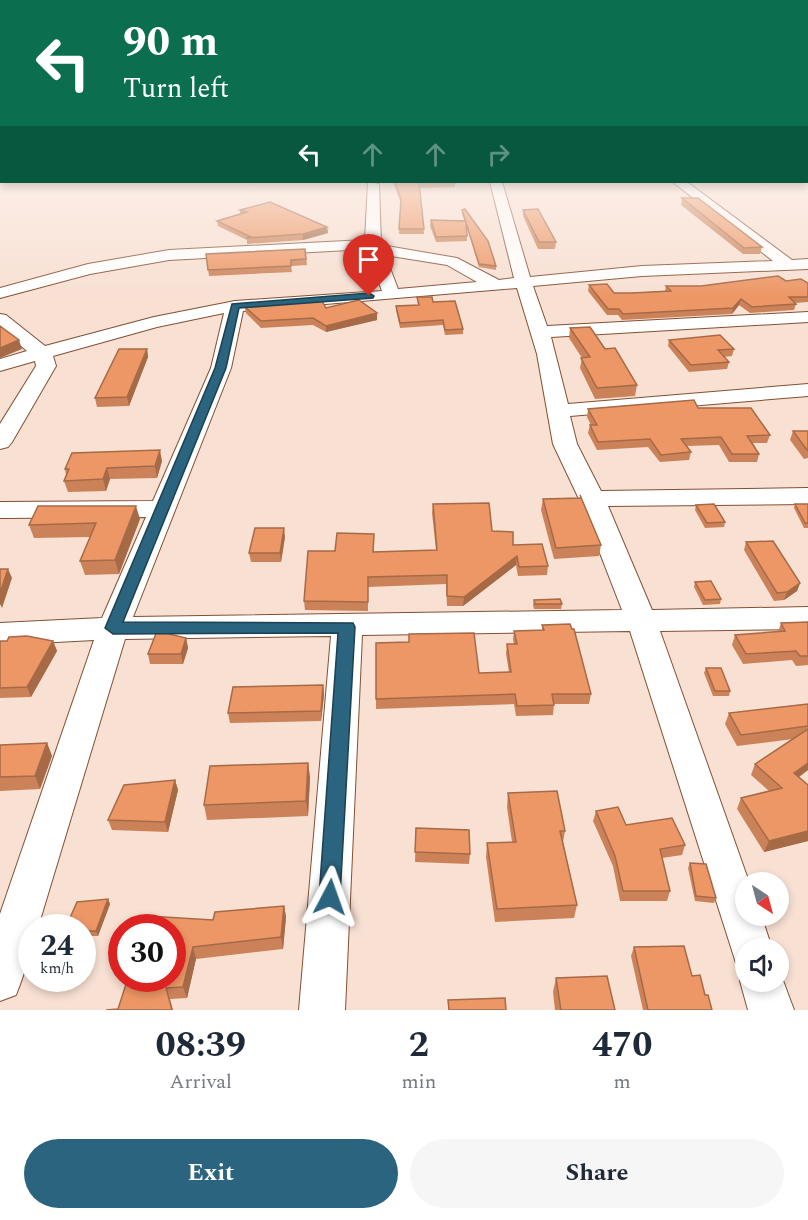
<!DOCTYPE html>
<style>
:root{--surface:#fff;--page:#f6f6f7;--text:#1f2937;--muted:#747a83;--accent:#2b647e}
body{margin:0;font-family:Spectral,serif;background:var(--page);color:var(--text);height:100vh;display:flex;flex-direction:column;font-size:22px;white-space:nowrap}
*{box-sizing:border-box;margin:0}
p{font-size:20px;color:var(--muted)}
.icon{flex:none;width:33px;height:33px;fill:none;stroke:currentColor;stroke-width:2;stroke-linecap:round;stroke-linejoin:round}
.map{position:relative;height:1010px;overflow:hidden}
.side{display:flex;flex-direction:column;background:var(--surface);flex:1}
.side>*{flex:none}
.banner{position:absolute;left:0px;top:0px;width:808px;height:183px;box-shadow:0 3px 9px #0003;background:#0b6e4f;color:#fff;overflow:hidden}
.needle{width:39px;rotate:144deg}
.controls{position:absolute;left:735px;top:872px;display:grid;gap:12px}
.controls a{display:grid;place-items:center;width:54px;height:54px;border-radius:50%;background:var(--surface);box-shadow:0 3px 9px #0003;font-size:30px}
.speed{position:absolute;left:18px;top:914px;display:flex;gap:12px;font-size:30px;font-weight:700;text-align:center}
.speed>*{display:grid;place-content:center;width:78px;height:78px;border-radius:50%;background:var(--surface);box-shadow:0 3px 9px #0003;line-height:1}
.speed small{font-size:15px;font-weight:400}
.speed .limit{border:9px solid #d22;background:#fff;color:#111}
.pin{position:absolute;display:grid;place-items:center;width:51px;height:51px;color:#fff;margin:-62px -26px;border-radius:50% 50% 50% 0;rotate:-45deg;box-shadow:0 0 6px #0007}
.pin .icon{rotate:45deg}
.me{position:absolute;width:66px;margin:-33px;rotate:4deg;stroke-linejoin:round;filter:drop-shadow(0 0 4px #0008)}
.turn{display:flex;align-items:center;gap:21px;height:126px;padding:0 24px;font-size:27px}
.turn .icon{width:78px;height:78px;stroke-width:2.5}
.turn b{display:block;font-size:42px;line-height:51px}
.lanes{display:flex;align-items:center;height:57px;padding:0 24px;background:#0003;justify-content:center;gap:30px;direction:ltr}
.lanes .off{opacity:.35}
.eta{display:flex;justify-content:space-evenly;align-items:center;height:102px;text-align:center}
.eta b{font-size:36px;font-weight:700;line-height:42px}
.cta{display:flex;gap:12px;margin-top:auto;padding:12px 24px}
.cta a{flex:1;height:69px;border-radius:36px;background:var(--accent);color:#fff;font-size:24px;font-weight:700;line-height:69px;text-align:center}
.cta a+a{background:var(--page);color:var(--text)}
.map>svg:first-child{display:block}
</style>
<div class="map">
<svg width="808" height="1010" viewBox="0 0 808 1010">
<rect width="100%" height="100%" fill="#f8e0d3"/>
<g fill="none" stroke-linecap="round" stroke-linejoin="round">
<defs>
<path id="minor" d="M368,182L379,184L381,245L457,258L499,280L514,278L490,182H502L530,277L642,266L773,261L673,182H687L792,260L808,259V269L642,276L533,286L547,326L808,312V322L551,337L568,404L808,384V396L570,416L577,444L601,491L808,488V504L608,506L652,610L808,607V629L660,631L749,882H746V915H761L772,948H746V967L736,963L630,631L362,635L345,1010H299L331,636L125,639L38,927H32C32,951 25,972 16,995L0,1001V914L94,640L0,645V623L102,618L146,517L0,518V502L153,501L211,368L224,313L157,327L53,356L56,366L12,442L8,447L0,449V424L36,366L35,361L0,371V359L27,351L0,328V314L6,315L45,346L154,317L235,301L382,291L367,249L169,260L90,274L0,298V288L88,264L169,250L365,240ZM385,255L447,265L477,282L398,289ZM517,288L537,354L553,444L579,499L622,610L133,617L231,368L243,311Z
M746,967V981H778V967L794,1010H748L740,981Z"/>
</defs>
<use href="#minor" stroke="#825033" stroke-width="2"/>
<use href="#minor" fill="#fff" fill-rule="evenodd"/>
</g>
<path fill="#cc8258" d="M393,182H455V187L420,188L424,234H399L401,203Z
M682,198L762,247L760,254H743L681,205Z
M240,210L327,227L328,233L303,240L247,244V240L218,226L217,221L240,214Z
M462,210L496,266V270L479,267L466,225L467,241L436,242L430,226L431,220L465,221L462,214Z
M523,210L556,242L555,249H538L523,216Z
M305,249L307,265L291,266L292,272L209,276L206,254Z
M786,281L808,283V302L795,303L796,304L794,310L750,313L739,305L732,314L622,320L618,315H607L588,291L589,285L614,293H632L665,291L666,286H701Z
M417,297L433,302L463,329V334L445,335L443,325L400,328L396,310V306L418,305Z
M245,307L326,308L377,320L326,332L313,325L261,328L246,313Z
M570,328L605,349L637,385L635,396L595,399L580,368L582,358L569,338Z
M669,340L734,349L732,356L724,357L729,362L727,369L689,372L668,346Z
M147,349L148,357L129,406L97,407L95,398Z
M698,408L770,435L767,443H753L759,454L757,462H729L719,445L687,446L691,452L689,460L660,462L648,447L597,450L588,433L590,425H591L587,417L588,409Z
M793,431H808V458L804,459L790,440Z
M162,461L157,478L110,479L106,491L68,492L64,481L66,475L65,469Z
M580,495L601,545L599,556L554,559L541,510L543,499L580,498Z
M433,504L492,531L548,566L547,575L518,576L516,565L463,606H447L446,584L368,587V611L305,610L304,601L335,551L374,534V552L436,550L432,513Z
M795,504H808V528H804L794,508Z
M696,505L725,522L724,527L705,528L695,510Z
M140,519L119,574L85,575L80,561L90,537L34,538L29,525Z
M285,537L281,562H251L249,553Z
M746,542L800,583L797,591L784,600L774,601L744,550Z
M695,582L721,599L720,604L703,605L694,587Z
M534,600L562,604L561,609H534L533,605Z
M808,622V665L796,666L792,660L743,664L732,645L735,635L778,632L781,623Z
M542,625L591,694L589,704H554L553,715L516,716L514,704L376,709V643L479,673L509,672L506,654L507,644H514L513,640L514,631L542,630Z
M186,638L188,648L183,664H150L148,654Z
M0,641H53L57,651L31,697L0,698Z
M706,668L730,691L729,696H713L704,673Z
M323,685L324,695L321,721L230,723L228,713Z
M808,704V770L799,777L808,785V841L764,852L737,809L741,798L769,791L751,775L755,764L793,739L737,746L725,724L729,713Z
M47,743L52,756L40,789L0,791V745Z
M308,763L310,778L308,816L207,820L204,805Z
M175,780L178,790L168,832L112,830L108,820Z
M508,793L565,831L563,842L577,905L574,918L495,922L486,857L487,843L512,842L507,807Z
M596,811L626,825L685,845L682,855L662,858L670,891L667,901H620L613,866L593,821Z
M416,828L470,854L469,864L415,862Z
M690,863L716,898L714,903L695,901L688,868Z
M108,899L110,904L98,936H82V927Z
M284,906L286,917L283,949L196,959L187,998L170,999L173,1010H106L118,1009L172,927Z
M634,947L692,976L712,1010H643L631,956Z
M556,978L615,1010H555L553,992Z"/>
<path fill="#a66a47" d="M327,227L328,233L303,240V234Z
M741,299L739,305L732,314L733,308Z
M377,313V320L326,332V326Z
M19,340L22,349L0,358V348Z
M147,349L148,357L129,406L127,397Z
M160,450L162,461L157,478L155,466Z
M107,468L110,479L106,491L103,479Z
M136,506L140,519L119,574L115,560Z
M284,528L285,537L281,562L280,553Z
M517,556L516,565L463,606L464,597Z
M8,569L12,578L2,608L0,604V593Z
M800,583L797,591L784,600L787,592Z
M186,638L188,648L183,664L181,654Z
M53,641L57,651L31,697L27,687Z
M323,685L324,695L321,721V711Z
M47,743L52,756L40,789L35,776Z
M308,763L310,778L308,816L306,801Z
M808,763V770L789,784L794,773Z
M175,780L178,790L168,832L165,822Z
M808,831V841L764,852L769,841Z
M108,899L110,904L98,936L96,931Z
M284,906L286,917L283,949L281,937Z
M193,947L196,959L187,998L183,987Z"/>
<path fill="#ed9766" stroke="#a66a47" stroke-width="1.5" d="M395,182H455V183H419L424,229H399L401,199Z
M682,198H698L762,247L744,248Z
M270,202L327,227L303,234L246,238L251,237L217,221L247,212L240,210Z
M465,209L488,241L496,266L479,264L462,210Z
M538,209L556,242H539L523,210Z
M431,220L466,221L467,236L436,237Z
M305,249L306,259L291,260V266L208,270L206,254Z
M778,276L786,281L801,279L808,283V297H789L796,304L752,307L741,299L733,308L623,314L619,309H608L589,285L607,284L614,293H632L671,291L666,286H701Z
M417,297H432L433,302L455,301L463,329L445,330L443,320L400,323L396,306L419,305Z
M359,300L377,313L326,326L313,318L261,321L245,307L322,301L326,308Z
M0,326L19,340L0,348Z
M590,327L605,349L615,348L637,385L597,388L581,358L590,357L570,328Z
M720,335L734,349L718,350L729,362L691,365L669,340Z
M119,349H147L127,397L95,398Z
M694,400L698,408H751L770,435L747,436L759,454H732L721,437L681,439L691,452L661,455L650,439L598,442L590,425H597L588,409Z
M793,431H808V450H807Z
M160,450L155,466L107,468L103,479L64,481L69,469H65L72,453Z
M580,495L601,545L556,548L543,499L581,498Z
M489,503L492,531L513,532V545L542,544L548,566L519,567L517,556L464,597L447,596V575L368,577V602L304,601L308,551H335L337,533L374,534L373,552L437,550L433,504Z
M714,504L725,522L707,523L696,505Z
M795,504H808V523H805Z
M38,506H136L115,560L80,561L96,523L29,525Z
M255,528H284L280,553H249Z
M773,541L800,583L787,592L777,593L746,542Z
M0,569H8L0,593Z
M711,581L721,599L705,600L695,582Z
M560,599L562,604H535L534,600Z
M808,622V656H800L796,651L746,654L735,635L785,631L781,623Z
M570,624L572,629H574L591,694H552L554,705L517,706L515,694L376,699V643L409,642V634L474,633L479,673L511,672L507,644H517L514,631L544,630L542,625Z
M157,631L186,638L181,654H148Z
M27,636L53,641L27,687L0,688V641H7L9,637Z
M706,668H721L730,691H715Z
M323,685L321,711L228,713L233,687Z
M808,704V726L741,735L729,713Z
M808,729V763L794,773L808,785V831L769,841L741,798L782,788L755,764Z
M47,743L35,776L0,777V745Z
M308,763L306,801L204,805L210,766Z
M175,780L165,822L108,820L124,785Z
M557,791L565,831H560L577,905L497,909L487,843L516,842L508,793Z
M618,807L626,825L672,818L685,845L660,849L670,891H623L615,856L596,811Z
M416,828L469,830L470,854L415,852Z
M690,863L706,864L716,898L696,896Z
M108,899L96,931H82V927H66L77,902Z
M284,906L281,937L193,947L183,987L166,988L172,1010H106L118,1009L128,978H172V927H144L148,916L213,920L215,912Z
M684,946L692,976L700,975L705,995H708L712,1010H648L634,947Z
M607,976L615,1010H561L556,978Z
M505,998L506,1010H449L448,1000Z"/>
<linearGradient id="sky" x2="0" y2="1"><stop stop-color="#80c2f1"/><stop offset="0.52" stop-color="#fcf1eb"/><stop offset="1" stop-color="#fcf1eb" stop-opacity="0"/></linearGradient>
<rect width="808" height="296" fill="url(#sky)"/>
<path fill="#2b647e" stroke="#1c4152" stroke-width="1.5" d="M369,293L374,296L373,298L239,308L226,368L123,622L353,623L355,627L340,897L337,905L330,908L322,905L319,897L338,633L113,634L105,628L215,368L232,304Z"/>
</svg>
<div class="controls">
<a><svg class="needle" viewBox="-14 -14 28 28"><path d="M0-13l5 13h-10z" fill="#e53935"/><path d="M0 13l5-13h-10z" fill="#747a83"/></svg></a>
<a><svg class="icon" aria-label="sound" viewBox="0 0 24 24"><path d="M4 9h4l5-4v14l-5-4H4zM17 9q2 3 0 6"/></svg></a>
</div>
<div class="speed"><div>24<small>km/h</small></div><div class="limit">30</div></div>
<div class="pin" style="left:369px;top:296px;background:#d93025"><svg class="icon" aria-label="arrive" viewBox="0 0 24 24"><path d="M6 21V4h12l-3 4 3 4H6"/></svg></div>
<svg class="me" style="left:330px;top:897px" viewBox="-20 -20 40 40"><path d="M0-17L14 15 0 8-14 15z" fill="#2b647e" stroke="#fff" stroke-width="4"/></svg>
<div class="banner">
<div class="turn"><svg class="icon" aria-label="left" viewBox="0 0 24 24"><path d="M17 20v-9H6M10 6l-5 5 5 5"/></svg><div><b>90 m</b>Turn left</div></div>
<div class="lanes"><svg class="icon" aria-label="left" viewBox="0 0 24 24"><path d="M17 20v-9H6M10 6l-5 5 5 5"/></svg><svg class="icon off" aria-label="ahead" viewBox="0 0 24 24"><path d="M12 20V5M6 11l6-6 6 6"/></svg><svg class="icon off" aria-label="ahead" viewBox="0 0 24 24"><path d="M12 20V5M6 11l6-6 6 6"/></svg><svg class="icon off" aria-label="right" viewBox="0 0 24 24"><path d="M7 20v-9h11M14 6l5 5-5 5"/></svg></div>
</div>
</div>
<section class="side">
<div class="eta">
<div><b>08:39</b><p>Arrival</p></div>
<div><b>2</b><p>min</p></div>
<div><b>470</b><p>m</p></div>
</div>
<div class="cta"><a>Exit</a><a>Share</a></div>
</section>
